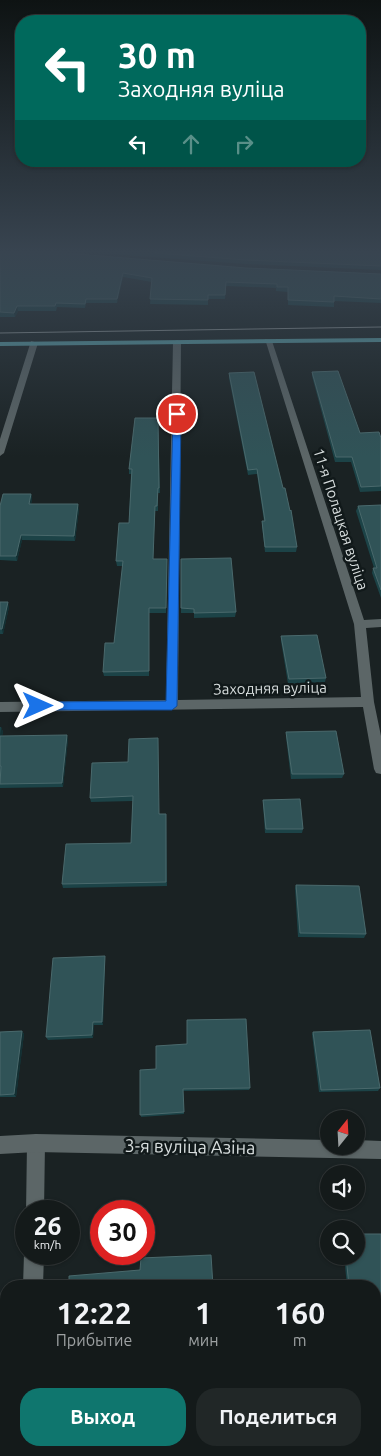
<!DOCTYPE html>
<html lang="ru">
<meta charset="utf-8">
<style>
:root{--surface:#141a1a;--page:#212727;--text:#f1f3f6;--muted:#9da1a2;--line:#333839;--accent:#0f766e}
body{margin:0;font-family:Ubuntu,sans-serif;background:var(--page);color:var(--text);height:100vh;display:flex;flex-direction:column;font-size:19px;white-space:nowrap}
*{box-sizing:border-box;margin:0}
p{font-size:16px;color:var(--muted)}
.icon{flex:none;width:28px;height:28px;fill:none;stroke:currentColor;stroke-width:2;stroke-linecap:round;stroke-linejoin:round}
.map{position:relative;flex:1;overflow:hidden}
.drawer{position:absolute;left:0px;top:1280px;width:381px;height:176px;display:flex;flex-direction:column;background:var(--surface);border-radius:20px 20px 0 0;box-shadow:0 1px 4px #0004,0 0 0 1px var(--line)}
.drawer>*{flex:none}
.top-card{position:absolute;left:15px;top:15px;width:351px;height:152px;border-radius:20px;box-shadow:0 1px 4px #0004,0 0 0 1px var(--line);background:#00695c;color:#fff;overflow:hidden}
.needle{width:32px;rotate:18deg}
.buttons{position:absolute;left:320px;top:1110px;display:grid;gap:10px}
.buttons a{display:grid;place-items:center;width:45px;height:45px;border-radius:50%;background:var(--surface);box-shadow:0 1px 4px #0004,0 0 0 1px var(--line);font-size:25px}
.speed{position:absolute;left:15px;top:1200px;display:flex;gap:10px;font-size:25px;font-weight:700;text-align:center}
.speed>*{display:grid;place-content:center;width:65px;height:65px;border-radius:50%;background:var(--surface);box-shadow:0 1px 4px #0004,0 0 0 1px var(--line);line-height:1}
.speed small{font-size:12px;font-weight:400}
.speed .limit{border:8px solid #d22;background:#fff;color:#111}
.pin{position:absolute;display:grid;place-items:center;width:42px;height:42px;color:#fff;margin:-21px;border:2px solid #fff;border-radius:50%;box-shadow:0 1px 5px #0007}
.me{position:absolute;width:55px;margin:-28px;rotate:90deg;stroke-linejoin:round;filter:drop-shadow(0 0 4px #0008)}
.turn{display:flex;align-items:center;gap:18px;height:105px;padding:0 20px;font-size:22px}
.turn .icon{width:65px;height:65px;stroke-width:2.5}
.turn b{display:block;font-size:35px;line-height:42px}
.lanes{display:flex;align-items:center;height:48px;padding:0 20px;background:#0003;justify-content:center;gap:25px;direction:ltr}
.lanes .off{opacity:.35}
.eta{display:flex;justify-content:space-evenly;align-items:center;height:85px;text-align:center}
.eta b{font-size:30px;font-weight:700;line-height:35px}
.button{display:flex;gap:10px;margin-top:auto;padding:10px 20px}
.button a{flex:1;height:58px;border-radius:20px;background:var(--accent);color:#fff;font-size:20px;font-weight:700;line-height:58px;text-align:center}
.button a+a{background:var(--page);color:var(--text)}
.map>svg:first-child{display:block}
</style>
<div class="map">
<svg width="381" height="1456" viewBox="0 0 381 1456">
<rect width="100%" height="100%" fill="#1a2223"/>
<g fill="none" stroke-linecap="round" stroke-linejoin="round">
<path fill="#5c6667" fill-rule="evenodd" d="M36,1134L42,1137L45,1143L44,1211L26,1213L27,1143L30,1137Z
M26,1249V1254H44L43,1286H23L24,1254Z
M19,1450H41V1456H19Z"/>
<path fill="#5c6667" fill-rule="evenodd" d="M265,339L272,341L364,620L381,619V627L366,628L374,702L381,736V774L376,773L374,769L363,707L0,712V702L166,700L173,342L177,340L181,342L178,700L361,697L354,624Z
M31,341L38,343L4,453L0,456V439Z
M36,1134L329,1140V1146H356V1140L381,1141V1159L36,1152L0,1154V1136Z"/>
<path fill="#5ca3ab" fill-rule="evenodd" d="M381,338V342L0,346V342Z"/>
<path stroke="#979d9e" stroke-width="1" d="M0,333L381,327"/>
</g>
<path fill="#1c4347" d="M0,253L246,268L381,274V303L334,301V307L288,305V292L276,291V288L226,286L225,299H208V305L150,304L152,282L123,277L117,303H86L85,308L57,307L56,311H18L15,317H0Z
M97,253H381V270L246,264Z
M312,372L360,433L381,438V491L360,492L351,462H335L312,376Z
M229,373L297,547L296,552H265L262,526V521H264L257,474L248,475L229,378Z
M158,418L160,493H158V511H155L153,559H167L166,613H149V676H104L103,672L114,643L123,566H117L116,561L129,523L131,474H129V469Z
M31,494L32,499L31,504L79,509L75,541L22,540L17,561L0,560V506Z
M381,505V598L372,573L373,568H374L356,511L358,506Z
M181,559L236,612L235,617L194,618V613H181Z
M0,602L9,607L3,634H0Z
M281,636L326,678L325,682L288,684L281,641Z
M0,727H1L3,732L2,736L68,739L63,787L0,788Z
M286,732L344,774L342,778L291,779L286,737Z
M92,763L160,814H166L167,886L63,888L62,884L131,843L133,801L91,802L90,798Z
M263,800L303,829L302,833H265L263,804Z
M296,885L366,934L364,938L298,937L295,888Z
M105,960L103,1025H94L93,1038L48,1040L46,1037Z
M22,1031L24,1034L16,1097H0V1032Z
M313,1032L380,1088L378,1091L319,1092L312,1034Z
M140,1070L250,1088L249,1090L183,1091L184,1114L141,1117Z
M344,1256H356L375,1286H347Z"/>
<path fill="#132f32" d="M123,273V277L117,303V299Z
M17,306L18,311L15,317L14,313Z
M31,494L32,499L30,509L29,504Z
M78,504L79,509L75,541L74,536Z
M21,535L22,540L17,561L16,556Z
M8,602L9,607L3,634L2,629Z
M1,727L3,732L1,741L0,736Z
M67,735L68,739L63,787L62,783Z
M105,956V960L103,1025L102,1022Z
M93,1022L94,1025L93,1038L92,1035Z
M22,1031L24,1034L16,1097L14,1094Z"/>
<path fill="#305357" stroke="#4a696c" d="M0,253H65L246,268L381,274V299L334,296V302L288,300V287H277V284L226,282L225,295H208V300L150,299L152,278L123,273L117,299H86L85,304L56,303L55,306H17L14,313L0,312Z
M155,253H381V266L246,260Z
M338,371L360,433L379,432L381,438V486L361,487L352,457H336L312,372Z
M254,372L283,488H285L290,511L291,510L297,547H265L262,521H265L257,469L248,470L229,373Z
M135,418H158L159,488H158L157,506H155L153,559H167L166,608H149V671L103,672L105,643H114L123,561H116L119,523H129L132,469H129Z
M3,494H31L29,504H78L74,536L21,535L16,556H0V506Z
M381,505V590L373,568H377L358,506Z
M231,558L236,612L194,613V609L181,608V559Z
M0,602H8L2,629H0Z
M317,635L326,678L289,679L281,636Z
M336,731L344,774H292L286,732Z
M67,735L62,783L0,784L1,766H0V736Z
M158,738L159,814H166V882L62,884L66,844L131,843L133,796L90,798L92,763L128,762L129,739Z
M300,799L303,829H266L263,800Z
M296,885L359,886L366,934L300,933Z
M105,956L102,1022H93L92,1035L46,1037L53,958Z
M246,1019L250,1088L183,1089L184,1112L140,1115V1070L156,1069V1046L187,1044V1020Z
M370,1030L380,1088L321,1090L313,1032Z
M22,1031L14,1094L0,1095V1032Z
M356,1234H381V1315H375V1286H349L346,1256H356Z
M211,1255L213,1286H69V1276L140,1270L141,1258Z"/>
<linearGradient id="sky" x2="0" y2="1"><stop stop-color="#0e1313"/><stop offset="0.55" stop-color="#384450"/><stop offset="1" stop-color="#384450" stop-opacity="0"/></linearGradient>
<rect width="381" height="457" fill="url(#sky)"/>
<path fill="#1a73e8" stroke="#114b97" d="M177,412L181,414L177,706L172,710H34L33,706L34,703L38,702L166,701L173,414Z"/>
<g text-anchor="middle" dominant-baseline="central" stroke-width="5" stroke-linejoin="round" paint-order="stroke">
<g font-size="15" fill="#d7dddd" stroke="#11191a">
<text transform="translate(341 519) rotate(72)">11-я Полацкая вуліца</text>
<text transform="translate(270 688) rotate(-1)">Заходняя вуліца</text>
</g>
<g font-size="18" fill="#d7dddd" stroke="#11191a">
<text transform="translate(190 1146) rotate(1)">3-я вуліца Азіна</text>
</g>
</g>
</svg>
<div class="buttons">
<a><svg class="needle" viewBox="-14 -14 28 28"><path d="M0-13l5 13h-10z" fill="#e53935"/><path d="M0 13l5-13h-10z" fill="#9da1a2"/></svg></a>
<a><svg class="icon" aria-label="sound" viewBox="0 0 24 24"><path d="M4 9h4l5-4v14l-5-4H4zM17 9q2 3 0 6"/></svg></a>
<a><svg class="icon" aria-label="search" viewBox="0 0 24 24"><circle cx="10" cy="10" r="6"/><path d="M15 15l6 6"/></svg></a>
</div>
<div class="speed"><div>26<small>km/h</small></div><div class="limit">30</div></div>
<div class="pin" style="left:177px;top:414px;background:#d93025"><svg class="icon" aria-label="arrive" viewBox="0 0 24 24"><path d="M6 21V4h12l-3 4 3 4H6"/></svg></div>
<svg class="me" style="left:38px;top:706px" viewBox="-20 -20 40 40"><path d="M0-17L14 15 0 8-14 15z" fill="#1a73e8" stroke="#fff" stroke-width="4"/></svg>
<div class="top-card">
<div class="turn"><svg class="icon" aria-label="left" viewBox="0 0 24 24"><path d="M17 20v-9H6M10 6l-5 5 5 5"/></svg><div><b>30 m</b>Заходняя вуліца</div></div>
<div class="lanes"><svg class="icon" aria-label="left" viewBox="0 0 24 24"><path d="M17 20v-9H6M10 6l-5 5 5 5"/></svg><svg class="icon off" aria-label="ahead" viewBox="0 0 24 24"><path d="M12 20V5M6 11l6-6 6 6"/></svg><svg class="icon off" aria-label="right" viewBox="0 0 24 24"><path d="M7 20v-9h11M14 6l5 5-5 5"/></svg></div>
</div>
<section class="drawer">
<div class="eta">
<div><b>12:22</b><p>Прибытие</p></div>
<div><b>1</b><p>мин</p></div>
<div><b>160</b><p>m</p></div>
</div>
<div class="button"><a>Выход</a><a>Поделиться</a></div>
</section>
</div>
